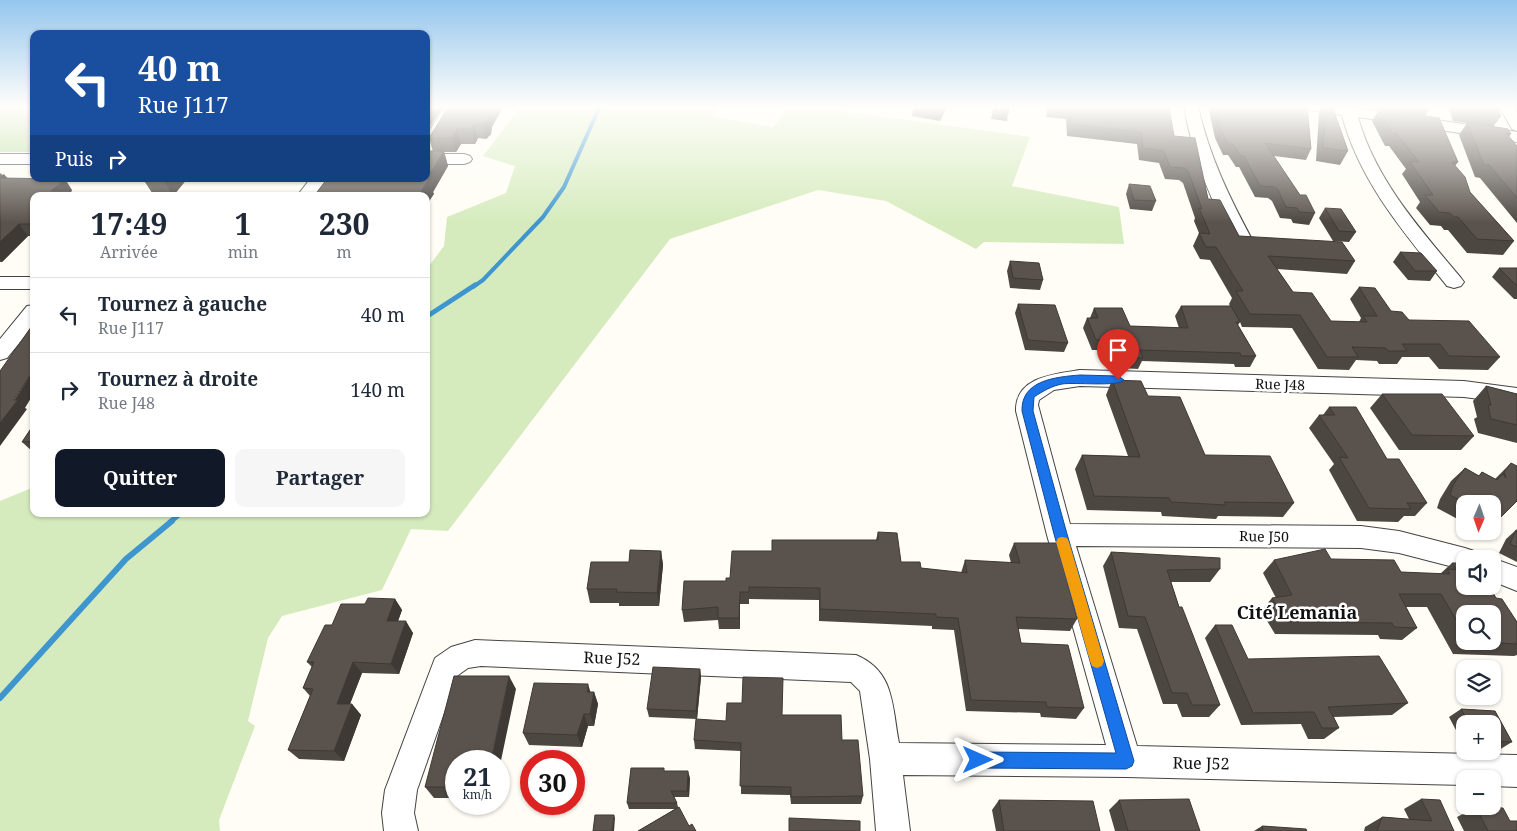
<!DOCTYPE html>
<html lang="fr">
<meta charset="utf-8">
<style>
:root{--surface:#fff;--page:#f6f6f7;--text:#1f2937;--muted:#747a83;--line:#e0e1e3;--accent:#111827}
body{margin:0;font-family:"Noto Serif",serif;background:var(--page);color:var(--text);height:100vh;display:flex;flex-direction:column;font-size:19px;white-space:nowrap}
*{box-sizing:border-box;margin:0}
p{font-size:16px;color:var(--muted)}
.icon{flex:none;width:28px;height:28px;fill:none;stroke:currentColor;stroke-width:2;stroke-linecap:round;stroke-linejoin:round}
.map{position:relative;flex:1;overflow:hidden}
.details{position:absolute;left:30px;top:192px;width:400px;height:325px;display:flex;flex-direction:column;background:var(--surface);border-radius:10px;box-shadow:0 1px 4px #0004}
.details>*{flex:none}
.hud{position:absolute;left:30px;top:30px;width:400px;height:152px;border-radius:10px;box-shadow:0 1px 4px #0004;background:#1a4fa0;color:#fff;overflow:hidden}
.needle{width:32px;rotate:182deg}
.fabs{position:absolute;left:1456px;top:495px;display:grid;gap:10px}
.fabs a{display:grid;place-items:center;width:45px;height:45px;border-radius:10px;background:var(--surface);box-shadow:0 1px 4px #0004;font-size:25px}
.speed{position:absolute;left:445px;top:750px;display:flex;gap:10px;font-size:25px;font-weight:700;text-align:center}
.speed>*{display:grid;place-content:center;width:65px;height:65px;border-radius:50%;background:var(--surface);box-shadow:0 1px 4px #0004;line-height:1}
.speed small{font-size:12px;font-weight:400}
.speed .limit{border:8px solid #d22;background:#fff;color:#111}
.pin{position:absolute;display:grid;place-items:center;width:42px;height:42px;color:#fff;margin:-51px -21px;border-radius:50% 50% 50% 0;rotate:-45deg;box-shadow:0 0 5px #0007}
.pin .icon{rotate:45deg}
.me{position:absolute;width:55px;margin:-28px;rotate:90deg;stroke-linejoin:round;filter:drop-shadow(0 0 4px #0008)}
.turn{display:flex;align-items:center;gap:18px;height:105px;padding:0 25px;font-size:22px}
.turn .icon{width:65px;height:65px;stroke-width:2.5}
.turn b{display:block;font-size:35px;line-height:42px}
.then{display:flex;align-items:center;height:48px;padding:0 25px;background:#0003;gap:10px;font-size:19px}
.eta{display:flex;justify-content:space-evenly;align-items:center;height:85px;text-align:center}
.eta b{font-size:30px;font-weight:700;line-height:35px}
.cta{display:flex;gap:10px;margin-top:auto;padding:10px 25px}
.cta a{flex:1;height:58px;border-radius:10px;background:var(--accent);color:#fff;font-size:20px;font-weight:700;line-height:58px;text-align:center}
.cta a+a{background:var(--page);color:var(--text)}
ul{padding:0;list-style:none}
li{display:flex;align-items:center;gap:15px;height:75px;padding:0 25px;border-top:1px solid var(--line)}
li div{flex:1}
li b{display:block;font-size:19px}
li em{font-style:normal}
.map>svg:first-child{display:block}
</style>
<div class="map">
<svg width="1517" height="831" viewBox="0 0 1517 831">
<rect width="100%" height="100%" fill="#fffdf5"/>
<path fill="#d5ebbd" d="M521,106H714L715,117L773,127L789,106H805L1030,137L1012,186L1119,207L1124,244L984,242L976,249L886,201L818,190L670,239L448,531L411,529L382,590L282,616L268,638L248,721L255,726L219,820L220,831H0V501L34,487V514H426V270L444,246L447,217L506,193L515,166L483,156Z"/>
<path fill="#b9dc9c" d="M0,106H34V152H0Z"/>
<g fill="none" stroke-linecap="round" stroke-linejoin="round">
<path stroke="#3f96cf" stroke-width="4" d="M473,287L483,280L543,217L564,187L600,106"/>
<path stroke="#3f96cf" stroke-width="5" d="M426,317L475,285
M170,522L180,514"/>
<path stroke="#3f96cf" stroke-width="6" d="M0,698L126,559L172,521"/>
<defs>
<path id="minor" d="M445,106H460L432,151L426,153V136Z
M1184,106H1198C1209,156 1230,199 1254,243L1251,247L1245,248L1239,247C1211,207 1192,153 1184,106Z
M1304,106H1354L1355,108L1517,132V142L1358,117C1375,179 1420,229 1461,278L1464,282L1461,286L1454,288L1447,286C1405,234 1359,181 1342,115L1311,110Z
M1499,106H1514L1517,113V131L1512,129Z
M0,154H34V164H0Z
M426,154H464L470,156L472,159L470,162L464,164H426Z
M310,179H327L314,196H297Z
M0,277H34V289H0Z
M34,305V325L7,358L0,360V339L27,306Z
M1080,370L1464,381L1517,388V404L1464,397L1080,386L1054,390L1039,400L1038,405L1070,524L1361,526L1399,531L1465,548L1474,551L1478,559H1465V570L1399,553L1361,548L1076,546L1137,746L1517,755V787L1492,786V779H1465V785L1126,777L903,775L910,831H876L870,759L860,691L851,682L481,666L468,668L457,676L417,790L414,813L418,831H384L382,813L385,790L435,658L451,647L475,640L856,655C895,671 892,707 899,743L1106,745L1047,535L1016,411C1015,377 1054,374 1080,370Z
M1492,558L1517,567V591L1492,581V559H1489Z"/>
</defs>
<use href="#minor" stroke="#444" stroke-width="2"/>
<use href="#minor" fill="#fff" fill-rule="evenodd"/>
</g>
<path fill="#4d4742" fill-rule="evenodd" d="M449,106L492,127L491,134L486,139L478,138L475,144H461L456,152H444L448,166L433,192L434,194L426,196H314L433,151L429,138Z
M914,106H947L940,121L912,116L913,109Z
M994,106L1008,114L1007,121L991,119Z
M1048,106H1151L1174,136L1208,199L1239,236L1355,261L1347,274L1277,269L1293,292L1331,321L1359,322L1361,318L1350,299L1359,287L1391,311L1409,320L1500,357L1488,370L1439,369L1429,357H1402L1397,364H1379L1377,361L1356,360L1349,370L1318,369L1292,328L1242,327L1240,322L1238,325L1256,356L1250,367H1235L1234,364L1142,361L1138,369L1122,368L1115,350H1092L1083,328L1087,318H1090L1094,308L1130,326L1179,328L1175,316L1181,306H1230L1229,304L1232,298L1210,260L1200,259L1193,246L1199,233L1194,221L1195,218L1183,183L1179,180L1165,179L1159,163L1139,160L1137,144L1067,136L1066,119L1046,117Z
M1208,106H1307L1311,149L1306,160L1274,156L1300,195L1315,213L1309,225L1293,223L1291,219L1280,218L1272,201L1268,198L1255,197L1239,167H1236L1228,155H1223L1215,138Z
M1323,106H1332L1348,151L1340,165L1316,161L1319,113Z
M1361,106H1431L1425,116L1458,162L1455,166L1470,192L1514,241L1503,255L1467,253L1448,230H1444L1441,226L1430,225L1416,208L1420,202L1402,174L1406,169L1389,146H1385L1372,121L1379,110Z
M1448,106H1496L1501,116L1493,127L1511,134L1509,137L1517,146V223L1480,178L1475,177L1459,135L1467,123L1453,121Z
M0,173L7,178L72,190L71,192L34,196V236H28L2,262H0Z
M187,179L173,196H154L145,182Z
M1129,184L1156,201L1152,211L1130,209L1126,194Z
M1325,208L1356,232L1349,242L1333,241L1319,218Z
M1400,252L1437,271L1430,281L1408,280L1393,262Z
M1010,261L1043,280L1040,290L1010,288L1007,271Z
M1499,268H1517V299H1514L1492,277Z
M1018,304L1068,343L1064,352L1025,350L1015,313Z
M1112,380L1148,396L1205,455L1294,503L1283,517L1218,516L1216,519L1162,516L1161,512L1087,510L1075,469L1082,455L1128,456L1106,395Z
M1486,386L1517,394V443L1478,433L1474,419L1477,417L1473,401Z
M1382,394L1474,436L1461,450H1399L1370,408Z
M1329,407L1387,459L1427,503L1415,516H1404L1398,522L1357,521L1329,470L1334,464L1309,428L1319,415H1323Z
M34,424V452H33L22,442Z
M1511,463L1498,520L1492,525V504H1465V523L1437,508L1440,499L1451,481L1465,468L1479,476L1482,472L1495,479Z
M1516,530H1517V562L1499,553L1506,539Z
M878,532L901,562L921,568L961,573L965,560L1011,563L1009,555L1014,543L1077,619L1070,631L1018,629L1021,643L1084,708L1076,719L1041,717L1040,713L966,711L954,630L932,629V626L819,621V600L749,599V604H740V629H719L718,620L684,622L682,610L772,551L876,540Z
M661,551L663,565L659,606H619V603H590L587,589L629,562Z
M1111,552L1220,569L1210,582H1171L1179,607L1220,705L1209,717H1182L1177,704H1163L1137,629L1119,628L1103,566Z
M1331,559L1401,572L1440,574L1452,563L1496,598L1517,622V655L1514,656L1453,654L1427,607H1406L1417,628L1402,640L1380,639L1378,635L1275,634L1261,611L1272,598H1276L1263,573L1274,560ZM1465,614L1492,641H1465Z
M395,599L402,610L398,621L413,633L399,674L362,673L350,704H352L361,715L344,761L299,759L288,750L310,696L303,688L312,667L307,662L365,604Z
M1215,625L1248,659L1408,703L1392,715L1334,717L1339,728L1324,739H1308L1301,724L1241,725L1205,638Z
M700,669L701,677L697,719L649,717L647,709Z
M516,689L456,761V798H434L425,787Z
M591,692H594L598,704L594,726H588L582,747L529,745L523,733Z
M1461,709L1495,711L1512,742L1499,750L1492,749V724H1465V747L1449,717Z
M782,715L842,740L863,796L861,804H791L790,795L741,794V751L695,749L694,740L726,721Z
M664,768V771L690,778L689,797H674L677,803L678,807L689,826L638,831L675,809H629L627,803Z
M1421,799L1454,831H1364L1365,827L1382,817L1409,819L1404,809Z
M999,800L1100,831H996L992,810Z
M1119,800L1200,831H1115L1109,810Z
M1476,807L1510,821L1517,831H1464L1457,817Z
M1262,826L1307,831H1254Z"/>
<path fill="#3f3936" d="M430,106H443L426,133V111Z
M492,106H504L492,127L491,134L486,139L482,124Z
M945,106H947L940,121L942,114Z
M474,124L478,138L475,144L472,129Z
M457,129L461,144L456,152L452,138Z
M444,151L448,166L433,192L434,194L426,206V196H420L419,195L427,179Z
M4,174L13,185L0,181V177Z
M64,179H65L72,190L71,192L74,196H54L51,191Z
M166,179H187L173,196L164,181Z
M19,224L28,236L2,262L0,259V242Z
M34,369V393L25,408L27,409L0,446V423Z
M661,551L663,565L659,606L657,593Z
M740,592V629L739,618Z
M395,599L402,610L394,632L387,621Z
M406,621L413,633L399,674L391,664Z
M353,662L362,673L346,714L337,704Z
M700,669L701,677L697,719L696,711Z
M509,676L516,689L499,770V761H491Z
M588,684L592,697L587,692Z
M594,692L598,704L594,726L590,714Z
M352,704L361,715L344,761L334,751Z
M584,714L588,726L582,747L577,735Z
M688,771L690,778L689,797L687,791Z
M614,815L615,818L614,831H612Z"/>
<path fill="#5a524d" stroke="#3f3936" d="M426,106H430L426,111Z
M449,106H492L489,113L487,120L482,124H474L472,129H457L452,138H429Z
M914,106H945L942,114L913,109Z
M994,106H1010L1008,114L993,112Z
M1062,106H1151L1169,108L1174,136L1195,138L1208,199L1220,200L1239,236L1342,242L1355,261L1268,256L1293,292L1312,293L1331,321L1367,322L1363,316H1377L1359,287L1375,288L1391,311L1402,312L1409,320L1469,321L1500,357L1449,356L1440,344H1402L1407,351H1388L1386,348L1352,347L1358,357H1327L1300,315L1250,314L1236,291H1243L1216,247H1206L1199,233L1210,234L1199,208L1202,209L1188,171L1184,168L1170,167L1164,151L1143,148L1141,132L1071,124L1069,107Z
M1215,106H1307L1311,149L1265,143L1300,195H1306L1315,213L1299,212L1297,208L1286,207L1278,190L1274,187L1260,186L1244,156H1241L1233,144H1228L1220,128Z
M1326,106H1332L1348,151L1323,148Z
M1459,106H1496L1501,116L1460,110Z
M1380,109L1439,118L1458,162H1452L1465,177L1470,192L1514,241L1477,239L1458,217H1454L1450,213L1439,212L1425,195H1433L1410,162H1419L1397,134L1392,133Z
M1467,122L1508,129L1511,134L1506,133L1517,146V198L1489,165H1484Z
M426,151H444L427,179H429L419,195L409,194L408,196H314L327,179H426Z
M0,178L64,179L51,191H70L65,196H34V224H19L0,242Z
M148,179H166L164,181L145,182Z
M1129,184L1150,186L1156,201L1134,200Z
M1325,208L1341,209L1356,232L1339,231Z
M1400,252L1421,253L1437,271H1415Z
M1010,261L1039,263L1043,280L1013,278Z
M1499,268H1517V286Z
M1018,304L1055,305L1068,343L1028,340Z
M1181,306H1231L1240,322H1236L1256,356H1241L1240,353L1140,350L1143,358L1127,357L1119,340H1096L1087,318H1098L1094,308H1122L1130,326L1188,328Z
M34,323V369L14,400H18L0,423V371Z
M1112,380L1141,381L1148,396L1180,397L1205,455L1270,456L1294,503L1224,502L1226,505L1171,502L1169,498L1094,496L1082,455L1140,457Z
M1486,386L1517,394V425L1491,419L1488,405H1491Z
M1382,394H1442L1474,436L1412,435Z
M1329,407H1356L1387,459H1399L1427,503H1407L1411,509L1369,508L1339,457L1348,458L1319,415H1335Z
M34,424V441L22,442Z
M1511,463L1517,466V501L1498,520L1492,517V504H1467L1450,495L1453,485L1465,468L1479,476L1482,472L1497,480L1503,474L1506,478L1504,472Z
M1516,530H1517V547L1510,544Z
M878,532L897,533L901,562H920L921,568L967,573L965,560L1020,563L1014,543H1057L1077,619L1016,617L1021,643L1068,645L1084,708L1047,707L1046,702L971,700L958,618L936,617V614L820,609V588L749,587V592H740L739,618H718V607L682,610L684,581H726V578H730L732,551H772V540H878Z
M1325,549L1331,559L1394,560L1401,572L1450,574L1447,569L1457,570L1452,563H1465V586H1489L1496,598L1502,599L1517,622V644L1469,641H1492V614H1465V635L1441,594H1399L1417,628L1394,627L1392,623L1287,622L1272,598L1292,595L1274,560Z
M630,550L661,551L657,593L616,592L617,589H587L591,562H629Z
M1111,552L1220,558V569L1167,570L1179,607H1182L1220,705H1192L1187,693H1172L1145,617L1128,616Z
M368,598L395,599L387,621H406L391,664L353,662L337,704H352L334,751L288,750L313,689L303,688L314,662H307L325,625H332L341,604H365Z
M1215,625H1232L1248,659L1379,656L1408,703L1328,707L1339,728H1322L1314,712L1253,713Z
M653,667L700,669L696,711L647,709Z
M454,676H509L491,761H456V787H425Z
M743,677L783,678L782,715H841L842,740H858L863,796L791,797V787L740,786L741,743L694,740L696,719L726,721L727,703H742Z
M534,683L588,684L587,692H594L590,714H584L577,735L523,733Z
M1461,709L1495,711L1512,742L1492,741V724H1469Z
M631,768H664V771H688L687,791H671L677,803H627Z
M1189,799L1200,831H1128L1119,800Z
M1421,799L1440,800L1454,831H1377L1382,817L1432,821Z
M999,800L1093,801L1100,831H1004Z
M679,807L689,826L692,824L696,831H638Z
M1476,807L1503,808L1510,821H1517V831H1488Z
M595,815H614L612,831H593Z
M789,818L860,821V831H789Z
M1262,826L1306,829L1307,831H1258V829L1263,830Z"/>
<linearGradient id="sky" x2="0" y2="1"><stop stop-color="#95c6ee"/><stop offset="0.48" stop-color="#fffefa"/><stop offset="1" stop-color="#fffefa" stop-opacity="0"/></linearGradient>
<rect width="1517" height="223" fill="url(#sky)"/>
<path fill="#1a73e8" stroke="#114b97" d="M1080,375L1118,376L1124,380C1118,387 1075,382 1062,384C1052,386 1043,391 1034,397L1033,411L1067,534L1134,761L1132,766L1126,769L978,768L973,765L970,760L973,754L978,752L1116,753L1054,534L1022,411C1021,380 1056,377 1080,375Z"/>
<path fill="#f59e0b" d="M1062,537L1067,538L1069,542L1104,661L1102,666L1097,668L1092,666L1090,661L1056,542L1058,538Z"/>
<g text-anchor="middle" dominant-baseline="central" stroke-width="5" stroke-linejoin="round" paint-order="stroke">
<g font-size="14" fill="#111" stroke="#fff">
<text transform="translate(1280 384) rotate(2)">Rue J48</text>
<text transform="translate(1264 536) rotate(1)">Rue J50</text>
</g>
<g font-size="16" fill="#111" stroke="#fff">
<text transform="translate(612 658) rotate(2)">Rue J52</text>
<text transform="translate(1201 763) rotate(1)">Rue J52</text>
</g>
<g font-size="18" font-weight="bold" fill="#111" stroke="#fff">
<text x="1297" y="612">Cité Lemania</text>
</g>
</g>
</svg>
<div class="fabs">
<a><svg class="needle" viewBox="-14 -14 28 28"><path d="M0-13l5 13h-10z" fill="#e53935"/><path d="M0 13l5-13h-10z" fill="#747a83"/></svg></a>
<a><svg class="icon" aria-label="sound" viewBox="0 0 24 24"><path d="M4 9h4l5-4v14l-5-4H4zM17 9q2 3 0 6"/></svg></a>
<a><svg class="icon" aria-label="search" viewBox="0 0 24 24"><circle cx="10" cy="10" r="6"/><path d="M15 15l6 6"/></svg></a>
<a><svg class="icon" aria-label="layers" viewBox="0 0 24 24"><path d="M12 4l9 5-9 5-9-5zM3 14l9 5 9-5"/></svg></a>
<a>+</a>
<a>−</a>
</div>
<div class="speed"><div>21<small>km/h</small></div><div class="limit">30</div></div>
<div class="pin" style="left:1118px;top:380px;background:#d93025"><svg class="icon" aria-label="arrive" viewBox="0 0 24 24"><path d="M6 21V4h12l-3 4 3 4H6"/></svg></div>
<svg class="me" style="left:978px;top:760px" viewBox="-20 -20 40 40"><path d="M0-17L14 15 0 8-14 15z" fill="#1a73e8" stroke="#fff" stroke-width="4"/></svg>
<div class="hud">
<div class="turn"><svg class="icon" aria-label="left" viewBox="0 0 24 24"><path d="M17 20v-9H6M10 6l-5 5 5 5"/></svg><div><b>40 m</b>Rue J117</div></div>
<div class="then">Puis<svg class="icon" aria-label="right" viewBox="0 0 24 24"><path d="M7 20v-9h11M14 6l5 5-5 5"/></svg></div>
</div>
<section class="details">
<div class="eta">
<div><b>17:49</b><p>Arrivée</p></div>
<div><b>1</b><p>min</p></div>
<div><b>230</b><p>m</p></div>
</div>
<ul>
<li><svg class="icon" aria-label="left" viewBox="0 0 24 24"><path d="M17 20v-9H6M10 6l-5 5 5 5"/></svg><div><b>Tournez à gauche</b><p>Rue J117</p></div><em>40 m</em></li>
<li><svg class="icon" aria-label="right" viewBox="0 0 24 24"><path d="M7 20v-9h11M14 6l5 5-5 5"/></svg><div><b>Tournez à droite</b><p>Rue J48</p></div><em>140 m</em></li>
</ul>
<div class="cta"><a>Quitter</a><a>Partager</a></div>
</section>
</div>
